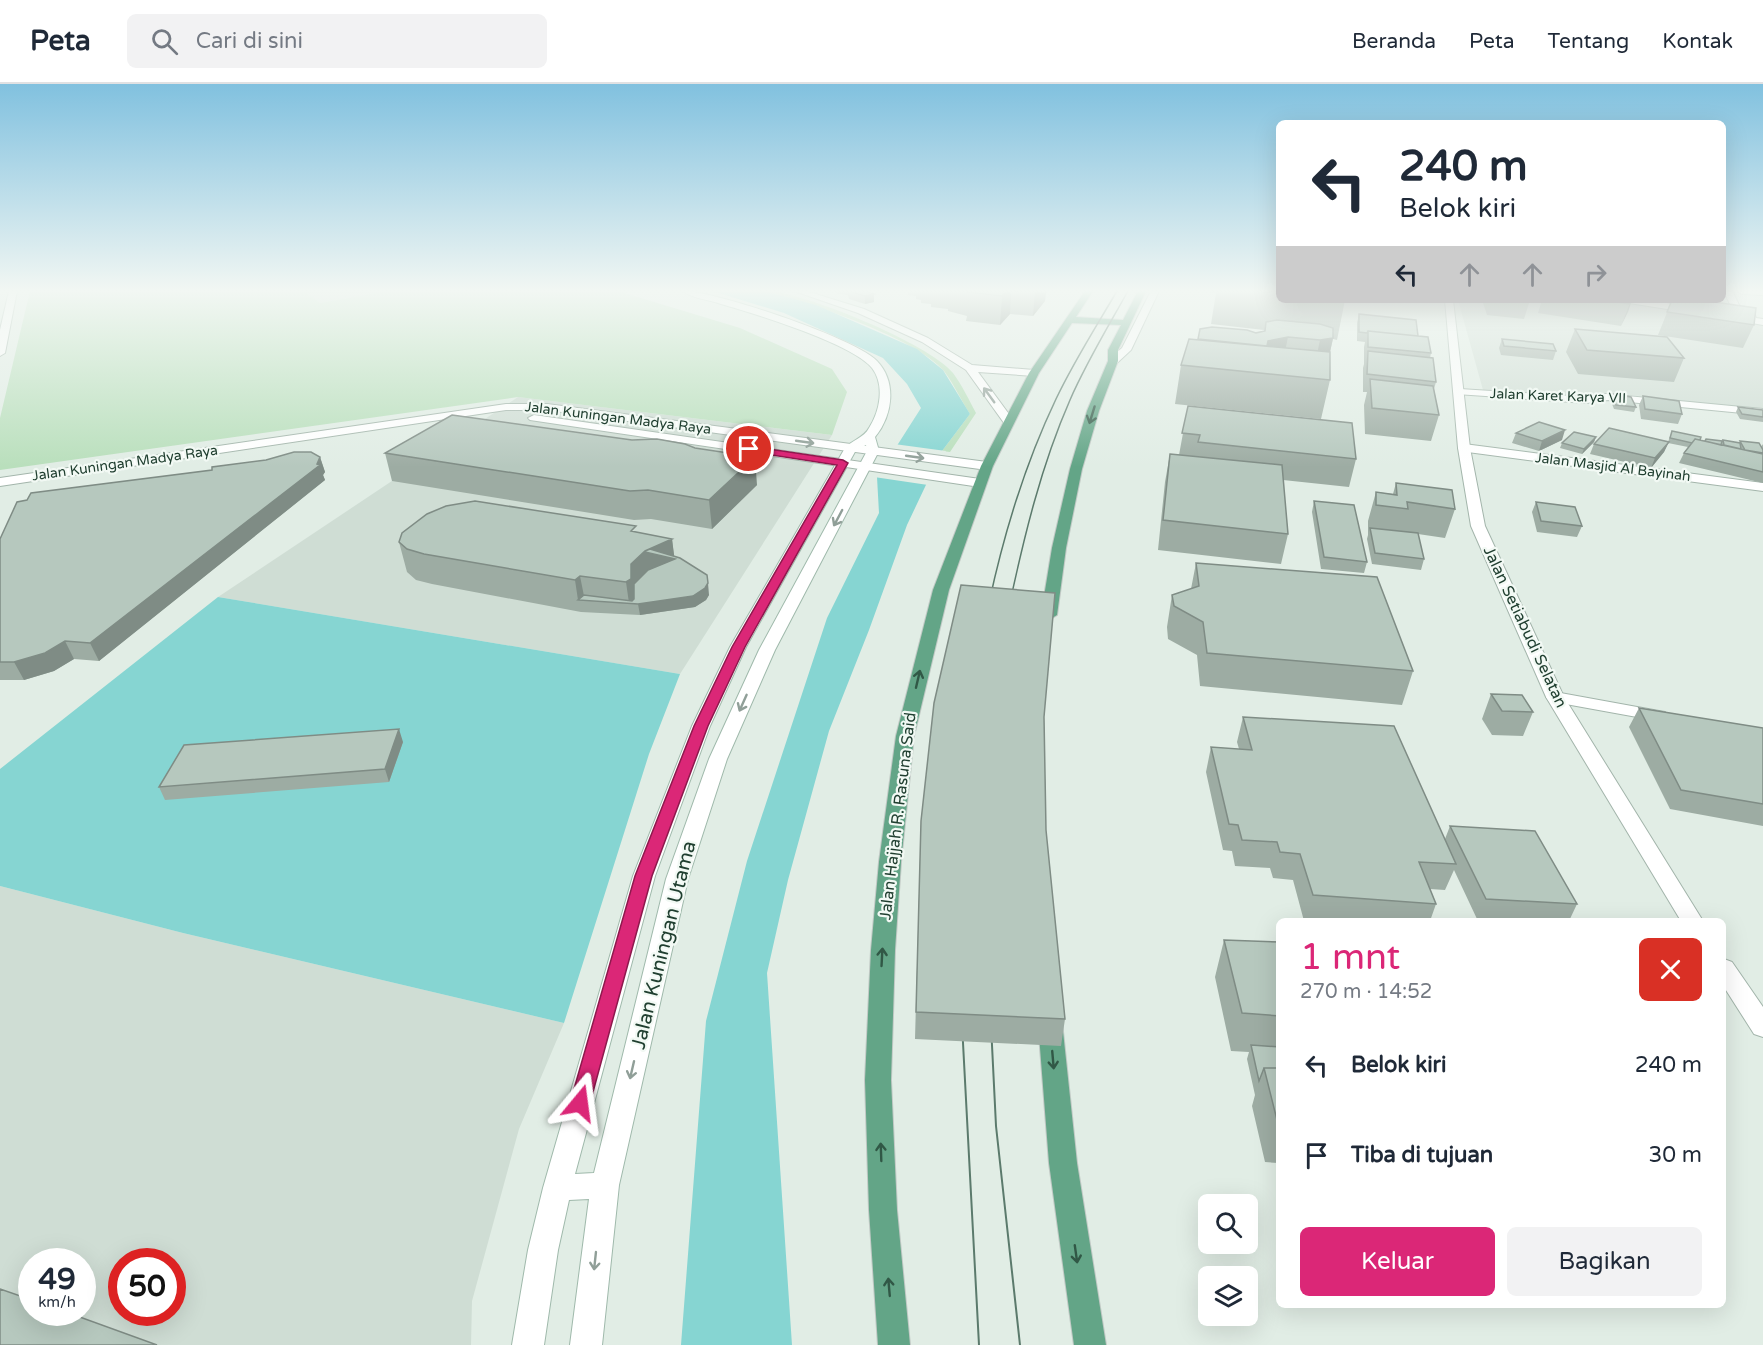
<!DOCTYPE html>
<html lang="id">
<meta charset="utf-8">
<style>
:root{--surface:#fff;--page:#f2f2f3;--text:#1f2937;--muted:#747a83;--line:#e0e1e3;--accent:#db2777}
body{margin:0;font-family:"Varela Round",sans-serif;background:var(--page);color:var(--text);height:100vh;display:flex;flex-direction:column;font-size:22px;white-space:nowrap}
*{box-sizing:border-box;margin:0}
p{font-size:20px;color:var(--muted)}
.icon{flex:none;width:33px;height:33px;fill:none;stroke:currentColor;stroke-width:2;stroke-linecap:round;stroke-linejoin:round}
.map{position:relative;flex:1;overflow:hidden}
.side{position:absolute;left:1276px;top:834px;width:450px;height:390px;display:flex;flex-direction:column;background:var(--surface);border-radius:9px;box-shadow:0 6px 24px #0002}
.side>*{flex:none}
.guide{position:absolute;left:1276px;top:36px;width:450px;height:183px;border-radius:9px;box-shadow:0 6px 24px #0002;background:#fff;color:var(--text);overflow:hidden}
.buttons{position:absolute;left:1198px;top:1110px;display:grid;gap:12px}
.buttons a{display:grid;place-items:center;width:60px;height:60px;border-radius:9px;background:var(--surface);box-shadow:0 6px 24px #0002;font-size:30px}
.speed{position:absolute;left:18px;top:1164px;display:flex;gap:12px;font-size:30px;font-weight:700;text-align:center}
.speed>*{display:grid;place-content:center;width:78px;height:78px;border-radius:50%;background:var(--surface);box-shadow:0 6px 24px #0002;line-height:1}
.speed small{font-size:15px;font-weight:400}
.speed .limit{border:9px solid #d22;background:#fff;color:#111}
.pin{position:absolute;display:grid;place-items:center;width:51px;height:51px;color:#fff;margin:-26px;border:3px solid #fff;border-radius:50%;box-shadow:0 2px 6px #0007}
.me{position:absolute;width:66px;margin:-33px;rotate:16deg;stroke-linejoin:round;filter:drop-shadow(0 0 4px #0008)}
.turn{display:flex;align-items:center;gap:21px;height:126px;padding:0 24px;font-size:27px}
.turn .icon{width:78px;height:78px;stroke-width:2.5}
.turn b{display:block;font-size:42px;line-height:51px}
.lanes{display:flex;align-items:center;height:57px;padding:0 24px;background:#0003;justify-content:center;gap:30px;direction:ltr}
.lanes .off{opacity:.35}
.round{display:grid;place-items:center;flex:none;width:63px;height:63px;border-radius:9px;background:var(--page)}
.headline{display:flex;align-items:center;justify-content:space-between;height:102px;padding:0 24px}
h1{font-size:36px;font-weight:600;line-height:45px;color:var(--accent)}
.action{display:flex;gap:12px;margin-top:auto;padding:12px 24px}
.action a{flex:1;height:69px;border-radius:9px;background:var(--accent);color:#fff;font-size:24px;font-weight:600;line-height:69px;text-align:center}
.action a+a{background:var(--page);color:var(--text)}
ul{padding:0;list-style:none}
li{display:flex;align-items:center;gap:18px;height:90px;padding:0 24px}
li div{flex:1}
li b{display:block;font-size:22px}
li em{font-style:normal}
header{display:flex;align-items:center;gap:36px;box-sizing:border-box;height:84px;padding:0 30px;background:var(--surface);border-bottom:2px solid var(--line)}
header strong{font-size:28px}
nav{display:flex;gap:33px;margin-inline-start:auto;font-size:21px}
.search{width:420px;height:54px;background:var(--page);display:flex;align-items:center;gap:15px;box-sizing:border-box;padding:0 21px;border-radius:9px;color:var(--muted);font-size:22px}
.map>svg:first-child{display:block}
</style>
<header>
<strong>Peta</strong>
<div class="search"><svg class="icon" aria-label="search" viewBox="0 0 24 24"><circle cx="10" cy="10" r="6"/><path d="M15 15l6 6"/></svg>Cari di sini</div>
<nav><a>Beranda</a><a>Peta</a><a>Tentang</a><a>Kontak</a></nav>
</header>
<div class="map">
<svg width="1763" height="1261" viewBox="0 0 1763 1261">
<rect width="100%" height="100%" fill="#e1ede5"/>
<path fill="#cfddd4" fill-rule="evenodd" d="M304,207H387L320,219Z
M1458,216H1613L1763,239V326L1631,311H1601L1588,313L1483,306Z
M518,313L832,351L680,590L218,513Z
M0,802L183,849L564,939L519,1045L472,1217L471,1261H0ZM32,1178H82V1228H32ZM122,1178H172V1228H122Z"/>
<path fill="#b9dfbc" d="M30,207H304L320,219L387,207H618L740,244L832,285L847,308L832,351L518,313L0,386V334Z
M765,207C802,207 930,260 953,289C962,301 969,316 976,329L950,368L942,367L970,330C961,316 954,300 944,287C916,254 808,218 765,207Z"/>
<path fill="#86d5d2" d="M712,207H765L787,213L816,221L917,265L943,286L970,330L942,367L907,441L869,546L829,647L788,796L767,889L792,1261H681L706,937L747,777L827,534L879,429L877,393L921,324L907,300L883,274L784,229Z
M218,513L680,590L649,670L564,939L183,849L0,802V685Z"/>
<path fill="#e1ede5" d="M894,360L946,367L928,401L874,393Z"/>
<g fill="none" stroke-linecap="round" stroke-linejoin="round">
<defs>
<path id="minor" d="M9,207H17L5,269L0,272V246Z
M1724,207H1732L1740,223L1755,231L1756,234L1763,235V241L1729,235V231L1743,232L1733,227Z
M1738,207H1763V211L1742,210Z
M1625,216H1646L1693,223L1698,226L1693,229L1629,219Z
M1460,305L1587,313L1606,310L1763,325V331L1608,316L1587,319L1456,310V306Z
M1464,360L1763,399V407L1460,367L1458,364Z
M1555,608L1659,627L1665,628L1668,632L1665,636L1659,637L1549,617L1546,613L1549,609Z"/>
<path id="tertiary" d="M794,207H806L864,225L928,254L972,281L1034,286L1039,289L1034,292L978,288L1014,337L1012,339H1004L966,286L922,258L858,229Z
M1151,207H1159L1131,266L1117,279H1109V275L1122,264Z
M1445,216H1453L1470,364L1485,442L1564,613L1703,837H1681L1546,613L1471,442L1458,364Z
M506,320H547L987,378L993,382L987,386L547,326H506L0,402V394Z
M534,331L980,395L986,399L980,403L530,336L528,334Z
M1724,875L1732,878L1763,923V953L1754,950L1724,903Z"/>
<path id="secondary" d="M683,207C715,207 855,254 877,277C897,298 893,331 875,353L879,367L775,566L727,675L688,795L619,1101L602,1261H570L589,1115L569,1116L558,1166L544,1261H512L528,1166L543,1104L633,792L692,642L730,563L845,364C852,356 864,354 869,344C880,327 885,301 872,284C853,260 753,229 721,220C710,216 691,214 683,207ZM866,361L867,367L759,566L709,675L666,795L594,1089L575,1090L655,792L710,642L746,563L856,366Z"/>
<path id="primary" d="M1085,207H1093L1076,233L1123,236L1138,207H1146L1118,266V277L1099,327L1082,385L1066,464L1057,531L1049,536L1041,531L1052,464L1070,385L1087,327L1108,277V266L1121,241L1072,239L1039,289L993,382L949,506L914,652L901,778L895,866L891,996L897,1126L910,1261H878L869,1126L865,996L871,866L879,778L896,652L933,506L981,382L1029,289Z
M1050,928L1059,931L1062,938L1077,1079L1106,1261H1074L1049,1079L1038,938L1041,931Z"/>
</defs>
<use href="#minor" stroke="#a3b5ab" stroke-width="2"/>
<use href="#tertiary" stroke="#a3b5ab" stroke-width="2"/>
<use href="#secondary" stroke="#9fb9ab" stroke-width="2"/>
<use href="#primary" stroke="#c1c9c5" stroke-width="2"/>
<use href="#minor" fill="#fff" fill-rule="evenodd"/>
<use href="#tertiary" fill="#fff" fill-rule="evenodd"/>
<use href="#secondary" fill="#fff" fill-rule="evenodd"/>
<use href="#primary" fill="#63a587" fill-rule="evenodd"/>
<path stroke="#5b7a6c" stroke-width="1.5" d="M989,519C1004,449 1025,380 1056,315C1074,277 1096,243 1117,207
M1009,523C1024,453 1041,382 1070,316C1086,279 1108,243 1128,207"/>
<path stroke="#5b7a6c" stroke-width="2" d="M962,940L979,1261
M991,941L996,1042L1020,1261"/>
</g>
<path fill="#9daca3" d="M835,207H868L867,208L874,218L865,220L849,215L848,211L835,209Z
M908,207H1046L1045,217L1033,232L1010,230L1000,241L966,237L967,232L948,227V225L931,223V220L921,219V216L916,215V212L908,211Z
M1210,207H1280V216H1345L1337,256L1333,255L1330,268V296L1321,335L1175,320L1181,281L1198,255L1264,247V246L1211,240L1216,209H1209Z
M1482,216H1530L1524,235L1487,231Z
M1542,216H1632L1621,242L1538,229Z
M1672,216L1754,241L1743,264L1658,251Z
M1359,230L1418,252L1431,269L1430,274L1436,298L1434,305L1439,331L1431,357L1365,350L1364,321L1367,308H1363V284L1364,280V263L1365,258L1357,257V239Z
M1575,245L1684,274L1674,298L1578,290L1566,268Z
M1502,255L1556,267L1553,276L1501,271L1499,264Z
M1612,310L1636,323L1634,328L1614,325L1610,315Z
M1643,312L1682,330L1678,340L1641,335L1639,321Z
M1188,322L1356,375L1349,403L1283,396L1288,450L1281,480L1158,466L1165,398L1170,370L1179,371Z
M1738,323L1763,326V338L1740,335L1736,328Z
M1672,347L1700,356L1721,361L1723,356L1739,359L1740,357L1761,363L1763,360V399L1679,379L1684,369L1688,363L1668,359L1664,368L1651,384L1590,370L1594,360L1668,358Z
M1516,349L1562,356L1539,367L1512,359Z
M1596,353L1594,358L1582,370L1560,364L1562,359Z
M632,356L757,401L712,445L651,435L634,436L392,397L385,369Z
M320,373L325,388L323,391L325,396L99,577L74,575L54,587L24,596H0V455Z
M1396,399L1455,425L1445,454L1418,450L1424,475L1421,486L1372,480L1367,455L1368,451V437L1376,408L1393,410Z
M1314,417L1367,478L1364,489L1321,485L1312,428Z
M1536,418L1582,442L1577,453L1537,448L1532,428Z
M637,448L672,455L674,472L709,511L706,516L695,523L640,531L581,528L432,500L416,496L407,488L399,458Z
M1196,479L1413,587L1402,621L1200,602L1197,571L1168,555L1167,543L1172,511L1191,505Z
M1491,610L1533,628L1523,652L1492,651L1482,635Z
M1639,624L1763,644V742L1670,725L1629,643Z
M1044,633L1046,746L1065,935L1061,962L915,955L921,737Z
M1243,633L1445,755L1450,742L1577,820L1569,837H1511L1477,835L1454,786L1445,806L1430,805L1436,820L1430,837H1304L1293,796L1273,794L1270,784L1235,782L1232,767L1223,766L1206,688L1211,663L1239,665L1237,658Z
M403,658L389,698L165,716L159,703Z
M1224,856L1280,858V1086L1278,1079L1265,1078L1252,1022L1255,1011L1247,975L1249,968L1231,967L1215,893Z"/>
<path fill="#7f8c85" d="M1006,207H1011L1010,230L1000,241L1002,212Z
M1035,207H1046L1045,217L1033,232Z
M874,210V218L865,220V212Z
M1631,216H1632L1628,228L1621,242Z
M1288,253L1283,277L1264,281L1268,257Z
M1333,254L1328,277L1315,280L1320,256Z
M1565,346L1562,356L1539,367L1542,357Z
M1596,353L1594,358L1582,370L1584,365Z
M1669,358L1664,368L1651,384L1655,374Z
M320,373L325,388L323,391L325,396L99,577L90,559L317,380Z
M755,373L757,401L712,445L709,416Z
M672,455L676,486L636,520L629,519L626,498L631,480L645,467Z
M580,492L585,517L578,516L575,496Z
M708,499L709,511L706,516L695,523L640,531L638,520Z
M65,557L74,575L54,587L24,596L14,578Z
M399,645L403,658L389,698L385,685Z"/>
<path fill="#b6c8be" stroke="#7f8c85" stroke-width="1.5" d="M849,207H865L874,210L865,212Z
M969,207H1006L1002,212L968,208Z
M1255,207H1280V212H1278V209Z
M1326,216H1345L1346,218Z
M1605,216H1631L1629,220Z
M1672,216H1700L1756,224L1754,241L1667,228Z
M1359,230L1416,236L1418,252L1368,247L1367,249L1359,248Z
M1277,236L1320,240L1333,244V254L1320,256L1288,253L1268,257L1267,262L1198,255L1200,245L1212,243L1247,246L1256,249L1265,247L1266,238Z
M1575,245L1667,253L1684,274L1587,266Z
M1368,247L1428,253L1431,269L1368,263Z
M1189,255L1330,268V296L1181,281Z
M1502,255L1553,260L1556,267L1504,262Z
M1368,267L1433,274L1436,298L1367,290Z
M1370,295L1433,302L1439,331L1372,324Z
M1612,310L1631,313L1636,323L1616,321Z
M1643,312L1679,317L1682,330L1645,325Z
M1188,322L1352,339L1356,375L1198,358L1200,351L1182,349Z
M1738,323L1763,326V333L1742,330Z
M452,331L632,356L657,355L685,360L695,364L755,373L709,416L648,406L630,407L385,369Z
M1539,338L1565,346L1542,357L1516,349Z
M1609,344L1669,358L1655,374L1594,360Z
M1672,347L1701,353L1700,356L1695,355L1692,359L1670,354Z
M1574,348L1596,353L1584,365L1562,359Z
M1695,355L1763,370V388L1684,369Z
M1706,355L1722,357L1721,361L1705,357Z
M1723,356L1740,359L1741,365L1724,361Z
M1740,357L1759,359L1763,366V369L1745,366Z
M294,368H311L320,373L317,380L320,381L90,559L65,557L45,569L14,578H0V455L17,418L27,416L31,409L212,386V383L266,376Z
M1170,370L1282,381L1288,450L1163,436Z
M1396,399L1452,406L1455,425L1407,418L1408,425L1376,421V408L1397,411Z
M475,417L636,442L631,447L672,455L645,467L631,480V495L626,498L580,492L575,496L424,470L407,465L399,458L402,449L427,430L446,422Z
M1314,417L1354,421L1367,478L1324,473Z
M1536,418L1575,423L1582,442L1541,437Z
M1370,444L1418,449L1424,475L1375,469Z
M650,465L680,474L707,491L708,499L705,504L693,512L638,520L578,516L584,511L632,517L634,515V500L648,486L675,475L645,468V467Z
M1196,479L1377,493L1413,587L1207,569L1203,538L1174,522L1172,511L1199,502Z
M961,501L1055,509L1044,633L1046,746L1065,935L916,928L921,737L934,619Z
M1491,610L1522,611L1533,628L1502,627Z
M1639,624L1763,644V720L1681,706Z
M1243,633L1394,642L1456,780L1419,778L1436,820L1313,811L1300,770L1280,768L1277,758L1242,756L1238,741L1229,740L1211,663L1252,666Z
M399,645L385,685L159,703L184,661Z
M1450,742L1535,747L1577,820L1486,815Z
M1224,856L1280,858V932L1242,929Z
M1251,961L1280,963V984H1264L1259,997Z
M1264,984H1280V1040H1278Z
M0,1205L32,1216V1228H66L157,1261H0Z"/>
<defs><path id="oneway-shaft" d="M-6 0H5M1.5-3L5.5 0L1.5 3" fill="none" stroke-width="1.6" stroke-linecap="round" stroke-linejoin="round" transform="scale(1.5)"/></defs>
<g stroke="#909f98">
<use href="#oneway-shaft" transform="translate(989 311) rotate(-126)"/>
<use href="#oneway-shaft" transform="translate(805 358) rotate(8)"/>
<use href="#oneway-shaft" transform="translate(915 373) rotate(8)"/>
<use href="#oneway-shaft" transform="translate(838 434) rotate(118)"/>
<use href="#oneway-shaft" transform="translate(743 619) rotate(114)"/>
<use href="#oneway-shaft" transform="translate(632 986) rotate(103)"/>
<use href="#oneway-shaft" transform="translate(595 1177) rotate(96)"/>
</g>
<g stroke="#315846">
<use href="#oneway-shaft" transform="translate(1092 331) rotate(107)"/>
<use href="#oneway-shaft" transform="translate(918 595) rotate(-77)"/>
<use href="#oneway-shaft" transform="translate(882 873) rotate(-87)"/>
<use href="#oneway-shaft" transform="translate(1053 976) rotate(85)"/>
<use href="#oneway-shaft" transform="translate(881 1068) rotate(-92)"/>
<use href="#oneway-shaft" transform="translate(1076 1170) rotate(82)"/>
<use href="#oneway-shaft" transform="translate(889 1203) rotate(-95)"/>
</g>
<linearGradient id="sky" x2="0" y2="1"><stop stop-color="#81c1df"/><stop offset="0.54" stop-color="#f2f7f3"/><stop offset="1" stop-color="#f2f7f3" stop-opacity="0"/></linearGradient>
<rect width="1763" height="383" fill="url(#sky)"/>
<path fill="#db2777" stroke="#8e194d" stroke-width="1.5" d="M749,362L843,376L848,379L745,563L708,642L652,792L590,1019L587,1025L580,1028L573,1025L570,1019L635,792L694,642L732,563L837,381L746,367V363Z"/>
<g text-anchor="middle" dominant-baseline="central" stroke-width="4.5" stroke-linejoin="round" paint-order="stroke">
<g font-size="14" fill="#203f30" stroke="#f2f9f4">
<text transform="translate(1558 312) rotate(2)">Jalan Karet Karya VII</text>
<text transform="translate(618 334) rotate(7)">Jalan Kuningan Madya Raya</text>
<text transform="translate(125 379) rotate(-8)">Jalan Kuningan Madya Raya</text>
<text transform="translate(1613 383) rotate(7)">Jalan Masjid Al Bayinah</text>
</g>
<g font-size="16" fill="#203f30" stroke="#f2f9f4">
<text transform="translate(1525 543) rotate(65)">Jalan Setiabudi Selatan</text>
<text transform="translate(898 732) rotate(-83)">Jalan Hajjah R. Rasuna Said</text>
</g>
<g font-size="20" fill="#203f30" stroke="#f2f9f4">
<text transform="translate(664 861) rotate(-76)">Jalan Kuningan Utama</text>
</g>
</g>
</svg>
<div class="buttons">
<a><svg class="icon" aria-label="search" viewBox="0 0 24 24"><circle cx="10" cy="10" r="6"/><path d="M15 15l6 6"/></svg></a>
<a><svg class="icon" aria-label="layers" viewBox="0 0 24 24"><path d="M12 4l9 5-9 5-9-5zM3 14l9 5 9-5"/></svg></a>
</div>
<div class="speed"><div>49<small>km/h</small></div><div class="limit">50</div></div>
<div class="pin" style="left:749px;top:365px;background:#d93025"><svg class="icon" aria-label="arrive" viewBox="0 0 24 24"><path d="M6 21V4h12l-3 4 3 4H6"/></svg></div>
<svg class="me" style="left:580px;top:1019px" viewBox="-20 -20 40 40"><path d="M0-17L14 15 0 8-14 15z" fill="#db2777" stroke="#fff" stroke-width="4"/></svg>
<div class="guide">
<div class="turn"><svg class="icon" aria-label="left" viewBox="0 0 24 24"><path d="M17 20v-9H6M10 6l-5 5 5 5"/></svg><div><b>240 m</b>Belok kiri</div></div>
<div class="lanes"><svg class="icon" aria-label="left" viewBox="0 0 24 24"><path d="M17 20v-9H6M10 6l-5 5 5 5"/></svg><svg class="icon off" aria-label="ahead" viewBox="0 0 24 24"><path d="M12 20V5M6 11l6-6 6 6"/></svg><svg class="icon off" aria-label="ahead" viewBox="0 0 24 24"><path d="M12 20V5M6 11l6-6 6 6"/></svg><svg class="icon off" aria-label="right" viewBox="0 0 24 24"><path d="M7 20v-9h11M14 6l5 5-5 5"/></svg></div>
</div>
<section class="side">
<div class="headline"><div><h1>1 mnt</h1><p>270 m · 14:52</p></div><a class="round" style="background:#d93025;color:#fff"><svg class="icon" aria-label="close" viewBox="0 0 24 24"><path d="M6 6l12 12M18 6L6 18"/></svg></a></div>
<ul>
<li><svg class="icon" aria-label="left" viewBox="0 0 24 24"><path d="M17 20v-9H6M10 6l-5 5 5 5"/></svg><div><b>Belok kiri</b></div><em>240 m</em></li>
<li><svg class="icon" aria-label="arrive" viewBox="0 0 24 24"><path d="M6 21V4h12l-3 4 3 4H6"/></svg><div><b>Tiba di tujuan</b></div><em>30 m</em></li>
</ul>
<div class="action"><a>Keluar</a><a>Bagikan</a></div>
</section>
</div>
